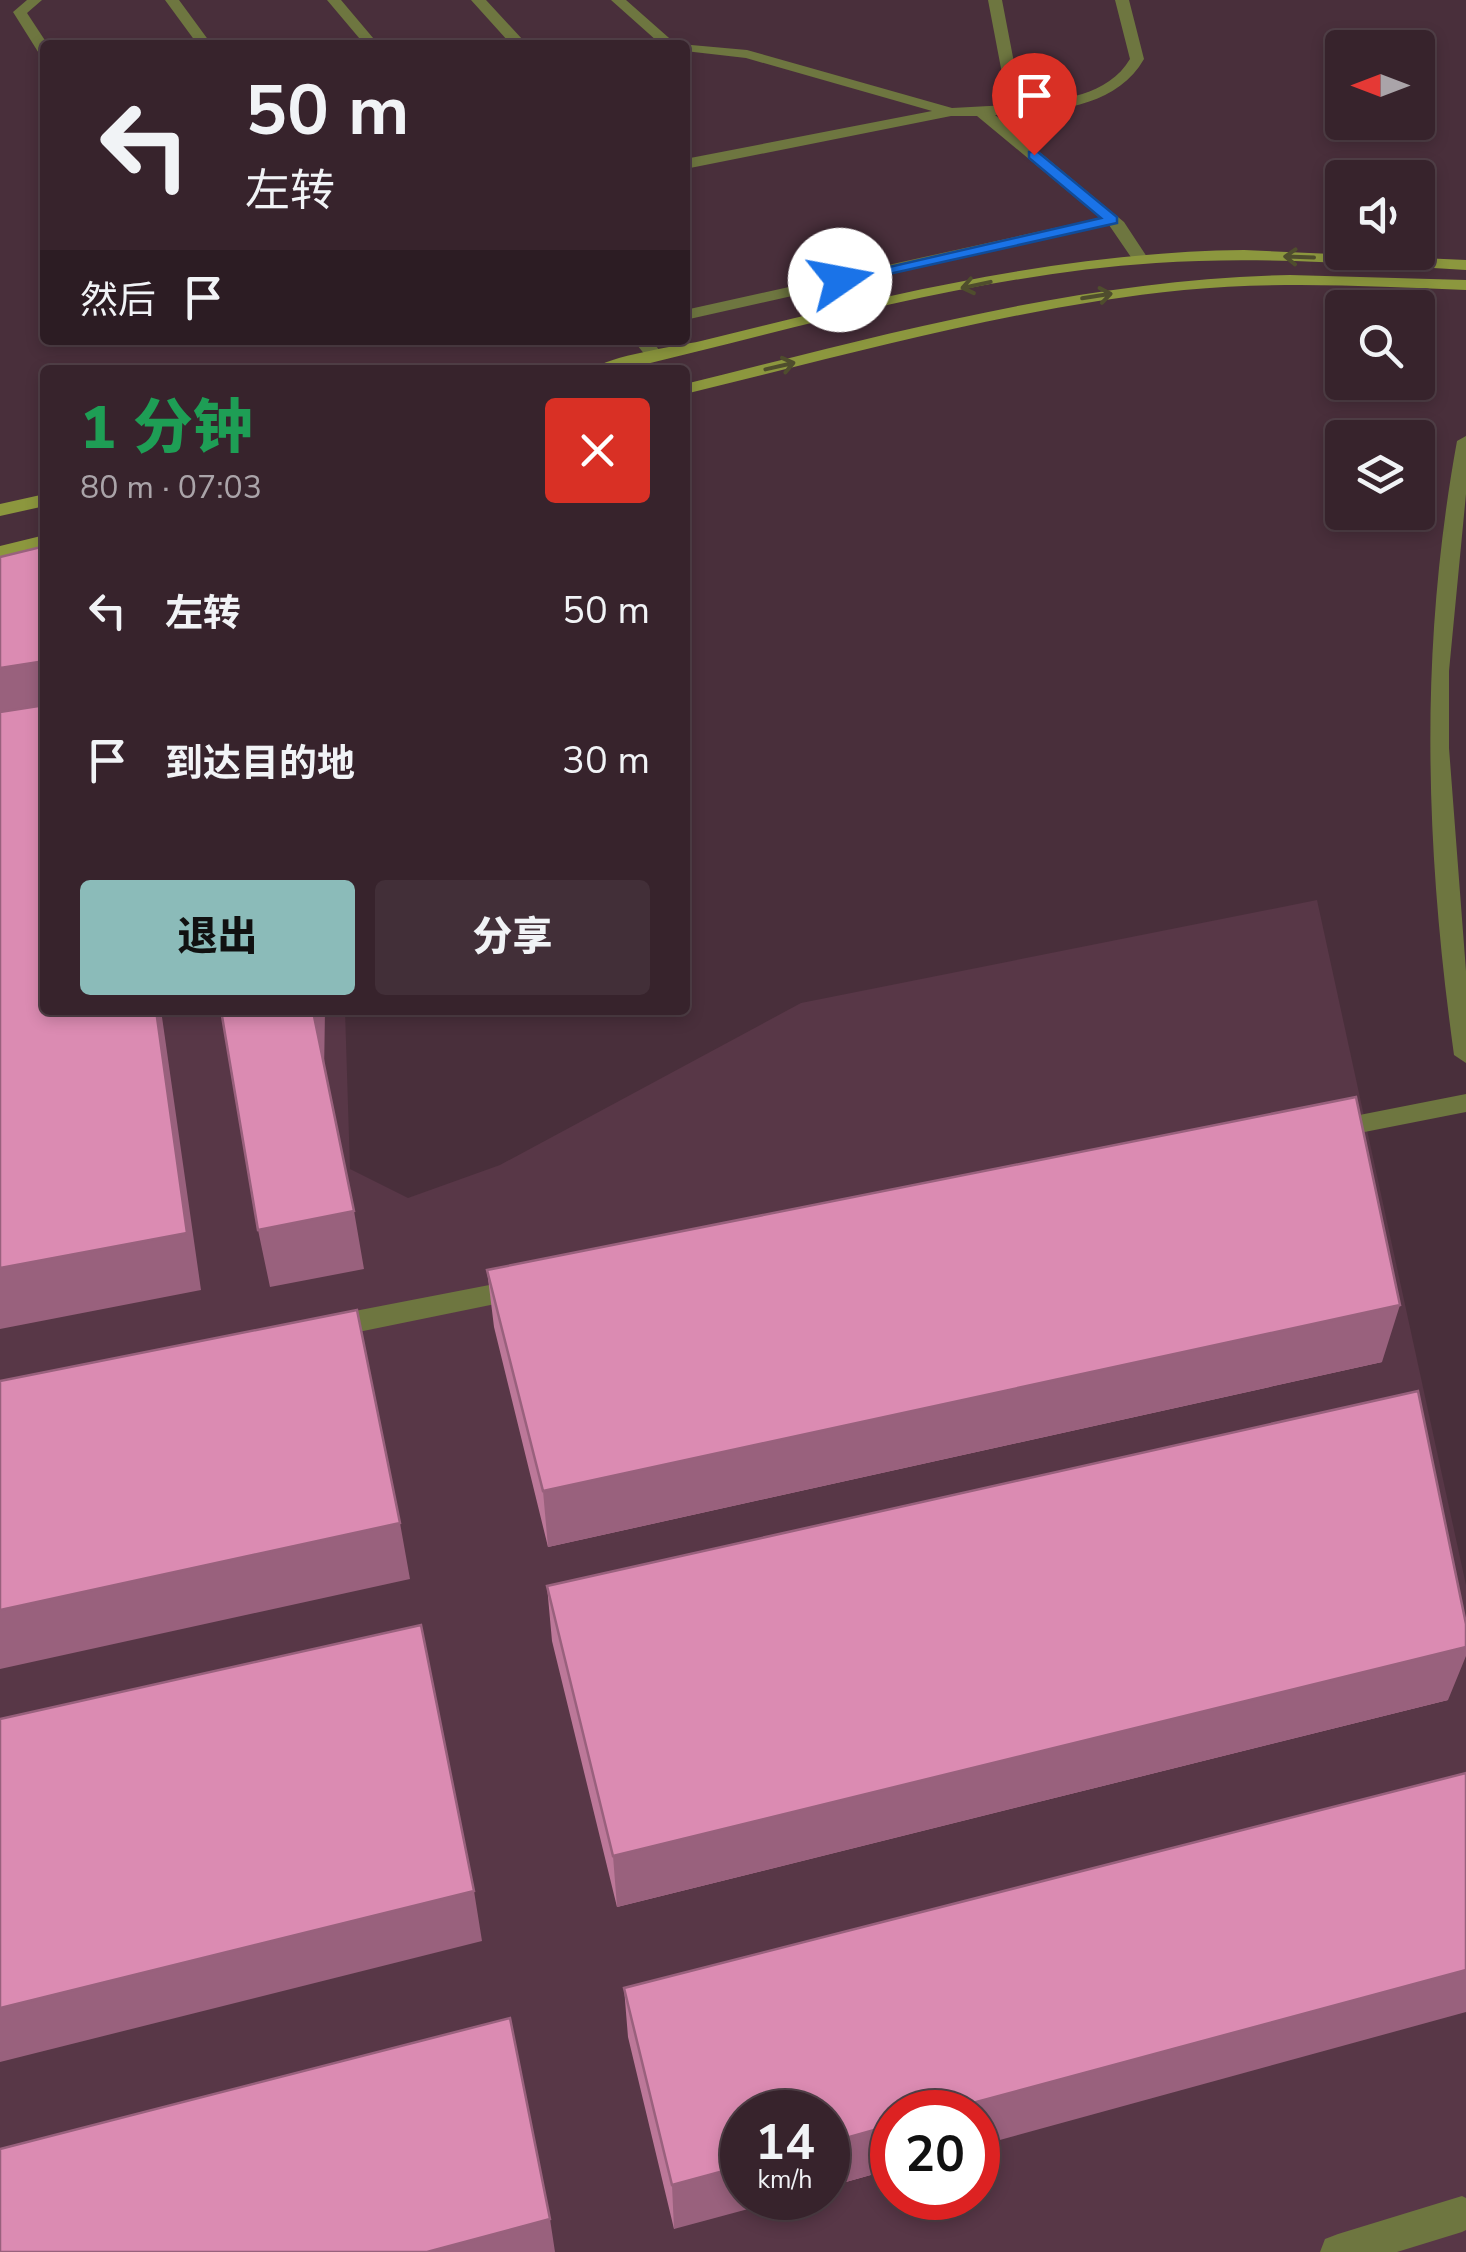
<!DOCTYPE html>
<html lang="zh">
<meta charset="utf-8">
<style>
:root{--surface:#37232c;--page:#422f38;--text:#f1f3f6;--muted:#aaa4a9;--line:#514048;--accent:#8bbbb9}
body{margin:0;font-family:"Nunito Sans","Noto Sans SC",sans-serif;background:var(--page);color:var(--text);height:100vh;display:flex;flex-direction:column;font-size:38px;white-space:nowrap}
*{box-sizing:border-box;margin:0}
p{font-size:32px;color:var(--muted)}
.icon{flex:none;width:55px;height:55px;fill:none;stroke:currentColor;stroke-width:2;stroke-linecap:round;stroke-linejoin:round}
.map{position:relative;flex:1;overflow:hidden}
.details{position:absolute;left:40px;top:365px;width:650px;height:650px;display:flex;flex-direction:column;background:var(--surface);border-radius:10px;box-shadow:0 5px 15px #0003,0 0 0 2px var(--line)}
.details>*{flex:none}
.banner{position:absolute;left:40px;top:40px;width:650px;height:305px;border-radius:10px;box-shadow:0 5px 15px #0003,0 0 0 2px var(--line);background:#37232c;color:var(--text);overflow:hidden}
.needle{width:65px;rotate:270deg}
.controls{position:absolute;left:1325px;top:30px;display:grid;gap:20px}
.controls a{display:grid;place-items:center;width:110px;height:110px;border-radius:10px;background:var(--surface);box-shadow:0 5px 15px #0003,0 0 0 2px var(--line);font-size:50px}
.speed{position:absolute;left:720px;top:2090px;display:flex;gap:20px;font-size:50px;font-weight:700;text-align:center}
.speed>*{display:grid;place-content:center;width:130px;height:130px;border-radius:50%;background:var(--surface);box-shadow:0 5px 15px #0003,0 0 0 2px var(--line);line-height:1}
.speed small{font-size:25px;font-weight:400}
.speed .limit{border:15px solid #d22;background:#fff;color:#111}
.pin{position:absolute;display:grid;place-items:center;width:85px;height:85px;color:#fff;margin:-102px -42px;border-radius:50% 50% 50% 0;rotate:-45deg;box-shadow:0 0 10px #0007}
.pin .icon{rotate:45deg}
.me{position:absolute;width:110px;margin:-55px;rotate:78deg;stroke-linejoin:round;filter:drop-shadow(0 0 8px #0008)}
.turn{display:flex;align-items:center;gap:35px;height:210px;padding:0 40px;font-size:45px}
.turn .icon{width:130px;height:130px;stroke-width:2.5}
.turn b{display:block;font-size:70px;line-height:85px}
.then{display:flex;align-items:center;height:95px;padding:0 40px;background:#0003;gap:20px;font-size:38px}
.round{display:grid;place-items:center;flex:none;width:105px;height:105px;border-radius:10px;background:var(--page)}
.summary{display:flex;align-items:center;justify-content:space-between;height:170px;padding:0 40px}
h1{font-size:60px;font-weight:800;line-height:75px;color:#1e9e55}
.primary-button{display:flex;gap:20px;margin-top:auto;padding:20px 40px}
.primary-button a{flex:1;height:115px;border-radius:10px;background:var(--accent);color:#111;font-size:40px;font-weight:800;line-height:115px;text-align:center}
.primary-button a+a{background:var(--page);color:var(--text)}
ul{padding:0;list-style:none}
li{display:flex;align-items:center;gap:30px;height:150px;padding:0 40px}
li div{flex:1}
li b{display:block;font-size:38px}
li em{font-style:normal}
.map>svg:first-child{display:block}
</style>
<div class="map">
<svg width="1466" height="2252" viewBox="0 0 1466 2252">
<rect width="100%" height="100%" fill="#492f3b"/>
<path fill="#583747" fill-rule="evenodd" d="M0,570L45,1010H345L350,1169L408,1198L500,1165L801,1003L1317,900L1466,1585V2252H0ZM742,2112H828V2198H742ZM892,2112H978V2198H892Z"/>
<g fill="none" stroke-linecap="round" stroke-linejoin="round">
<path fill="#6e7640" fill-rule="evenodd" d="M27,0H42L27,13L48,45L45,56L40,55L13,12Z
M165,0H179L212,45H198Z
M327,0H341L379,45H365Z
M471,0H486L523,40L657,41L611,0H626L677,45H500L508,41Z
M988,0H1002L1022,104C1061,100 1108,96 1130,59L1115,0H1129L1144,59C1115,110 1047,112 995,115L1124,222L1149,260L1147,263H1135L1109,225L685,320V310L1100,218L977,116H951L685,169V159L932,111L746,58L685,51V45L680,44L747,50L952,108L1008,105Z
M633,340H651L665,357L650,361Z
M1466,1094V1112L1329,1139L1320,1136L1316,1130L1320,1124L1329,1121Z
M520,1279L529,1282L533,1289L529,1296L520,1299L329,1338L319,1334L315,1327L319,1320L329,1316Z
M1462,2196L1466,2198V2230L1462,2232L1397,2252H1320L1325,2239L1338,2234Z"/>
<path fill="#6e7640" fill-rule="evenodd" d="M1466,436V494L1449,671V748L1466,971V1063L1454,1055C1425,845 1419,650 1457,441Z"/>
<path fill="#8c973e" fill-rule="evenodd" d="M1244,250L1466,260V270C1363,264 1259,256 1156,263C975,275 798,328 622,370H591C611,355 674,347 701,341C880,297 1059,252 1244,250Z
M1290,275L1466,280V290C1372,286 1278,281 1184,290C1015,307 850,354 685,394V384C884,335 1083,279 1290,275Z
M45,494V506L0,516V504Z
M45,535V547L0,558V546Z"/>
</g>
<path fill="#bc7899" d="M487,1270L1382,1362L548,1547L494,1327Z
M547,1586L1448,1700L617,1907L552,1641Z
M624,1988L892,2112V2169L828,2187V2112L674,2229L628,2037Z"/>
<path fill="#99617d" d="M45,661V720L0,727V668Z
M156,1010H161L201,1290L0,1329V1268Z
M314,1010H325L324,1074L314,1016Z
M354,1211L364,1269L270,1287L258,1230Z
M1400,1305L1382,1362L548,1547L543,1491Z
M400,1523L410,1579L0,1669V1610Z
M1466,1647V1656L1448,1700L617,1907L613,1856Z
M474,1891L482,1941L0,2062V2008Z
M1466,1970V2012L978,2146V2112H939Z
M892,2125V2169L828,2187V2143Z
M742,2166V2198H789L674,2229L672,2185Z
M550,2219L555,2252H427Z"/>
<path fill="#db8bb2" stroke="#99617d" stroke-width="2.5" d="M45,546V661L0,668V557Z
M45,705V1010H156L187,1233L0,1268V712Z
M221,1010H314V1016L354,1211L258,1230Z
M1356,1097L1400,1305L543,1491L487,1270Z
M357,1310L400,1523L0,1610V1381Z
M1418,1391L1466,1624V1647L613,1856L547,1586Z
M421,1625L474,1891L0,2008V1719Z
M1466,1773V1970L939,2112H892V2125L828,2143V2112H742V2166L672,2185L624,1988Z
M510,2018L550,2219L427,2252H0V2149Z"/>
<defs><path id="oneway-shaft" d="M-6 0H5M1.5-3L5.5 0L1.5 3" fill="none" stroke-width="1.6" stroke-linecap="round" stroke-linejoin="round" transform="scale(2.5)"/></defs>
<g stroke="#4f4d2d">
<use href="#oneway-shaft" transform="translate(1299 257) rotate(-178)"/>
<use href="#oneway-shaft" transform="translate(976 285) rotate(168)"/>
<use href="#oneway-shaft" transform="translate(1097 296) rotate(-9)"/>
<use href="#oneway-shaft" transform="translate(780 366) rotate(-13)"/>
</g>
<path fill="#1a73e8" stroke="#114b97" stroke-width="2.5" d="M1029,152H1038L1117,217V223L840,285L833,280L1101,218L1029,158Z"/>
</svg>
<div class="controls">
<a><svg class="needle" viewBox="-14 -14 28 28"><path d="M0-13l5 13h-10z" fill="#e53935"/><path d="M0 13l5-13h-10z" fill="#aaa4a9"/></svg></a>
<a><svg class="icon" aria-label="sound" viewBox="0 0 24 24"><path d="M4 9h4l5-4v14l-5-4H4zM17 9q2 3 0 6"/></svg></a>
<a><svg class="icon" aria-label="search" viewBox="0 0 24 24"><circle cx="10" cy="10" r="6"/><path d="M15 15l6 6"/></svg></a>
<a><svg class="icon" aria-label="layers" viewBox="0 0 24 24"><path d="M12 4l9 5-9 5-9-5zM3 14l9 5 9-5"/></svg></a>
</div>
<div class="speed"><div>14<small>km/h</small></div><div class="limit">20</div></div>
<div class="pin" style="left:1034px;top:155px;background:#d93025"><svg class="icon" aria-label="arrive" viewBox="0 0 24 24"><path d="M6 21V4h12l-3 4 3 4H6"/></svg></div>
<svg class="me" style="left:840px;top:280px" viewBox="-20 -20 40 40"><circle r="19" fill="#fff"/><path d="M0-13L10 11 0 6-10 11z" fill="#1a73e8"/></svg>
<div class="banner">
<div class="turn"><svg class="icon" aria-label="left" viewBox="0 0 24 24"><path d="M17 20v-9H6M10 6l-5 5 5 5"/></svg><div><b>50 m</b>左转</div></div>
<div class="then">然后<svg class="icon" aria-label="arrive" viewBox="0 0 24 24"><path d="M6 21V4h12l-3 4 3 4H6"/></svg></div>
</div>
<section class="details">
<div class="summary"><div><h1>1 分钟</h1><p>80 m · 07:03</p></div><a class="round" style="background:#d93025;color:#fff"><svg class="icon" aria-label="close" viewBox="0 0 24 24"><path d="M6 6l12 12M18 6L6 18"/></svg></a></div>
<ul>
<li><svg class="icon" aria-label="left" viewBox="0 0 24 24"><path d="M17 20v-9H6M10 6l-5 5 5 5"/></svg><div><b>左转</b></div><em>50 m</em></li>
<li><svg class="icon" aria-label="arrive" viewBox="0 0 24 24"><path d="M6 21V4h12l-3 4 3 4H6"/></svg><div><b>到达目的地</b></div><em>30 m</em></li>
</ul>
<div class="primary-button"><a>退出</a><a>分享</a></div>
</section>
</div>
